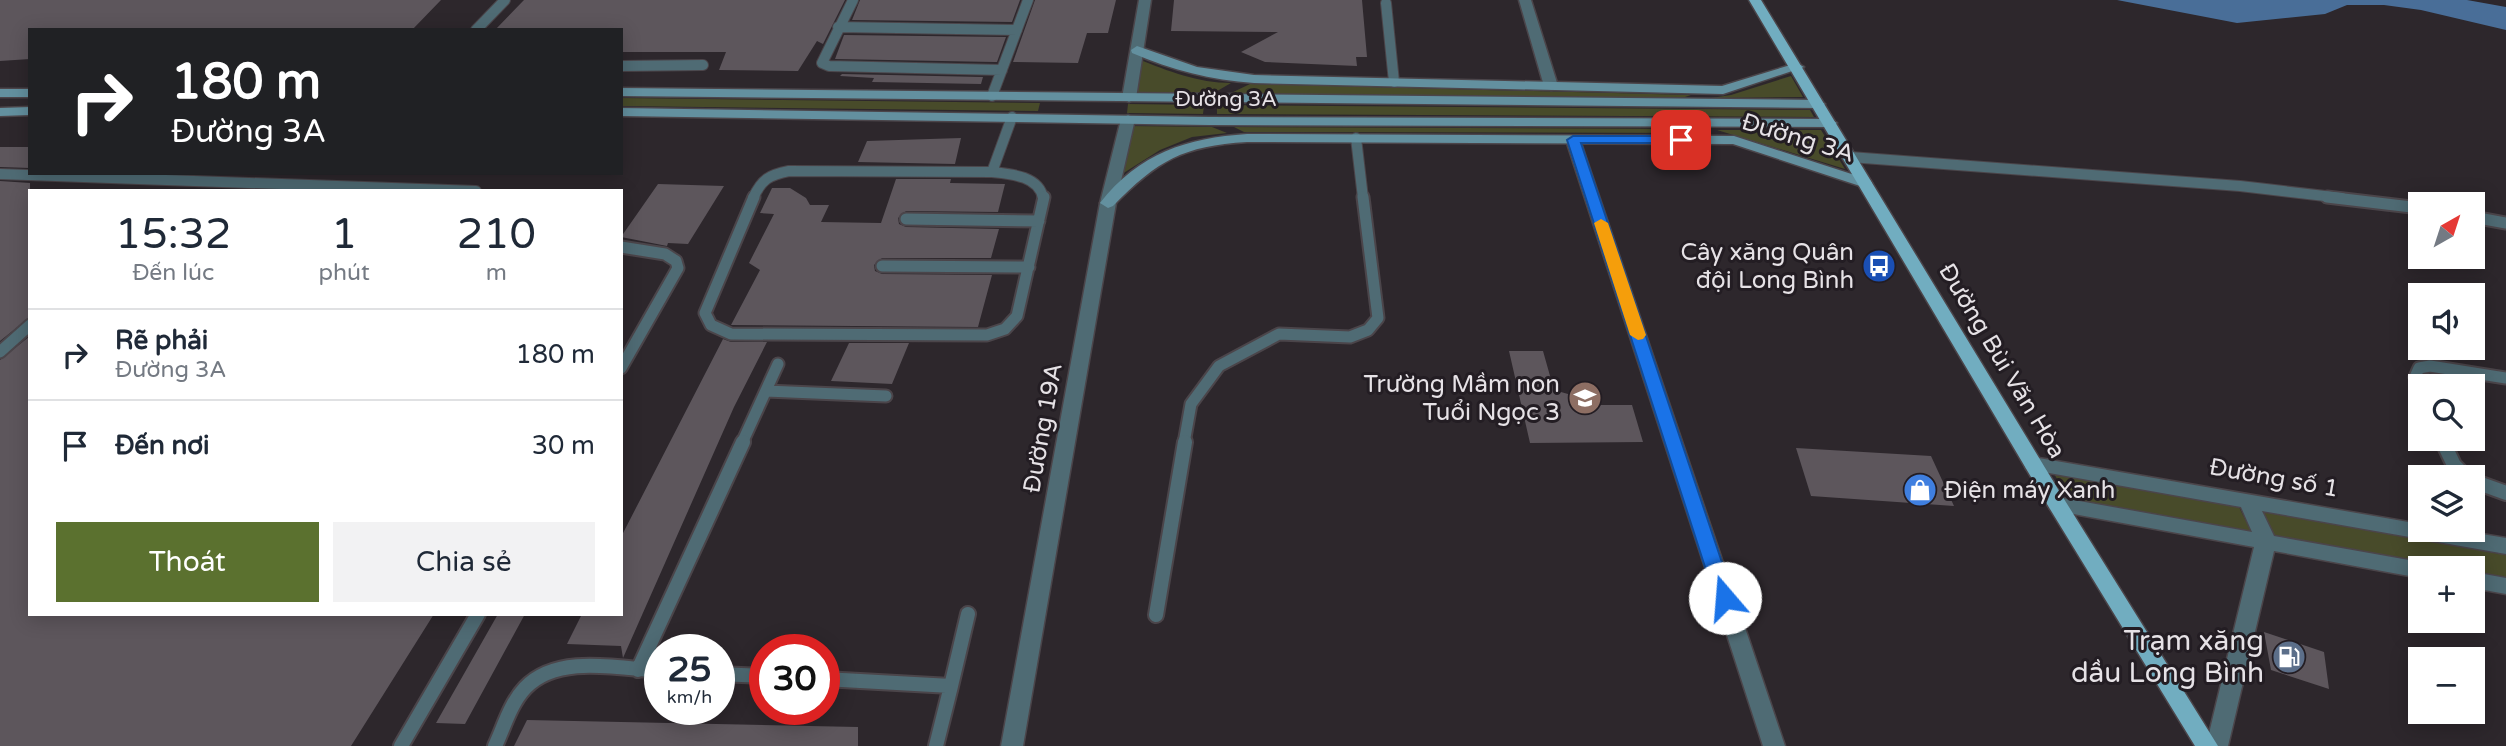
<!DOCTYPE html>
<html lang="vi">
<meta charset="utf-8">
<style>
:root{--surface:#fff;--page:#f2f2f3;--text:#1f2937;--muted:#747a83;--line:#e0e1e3;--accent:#5b712f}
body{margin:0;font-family:"Varela Round",sans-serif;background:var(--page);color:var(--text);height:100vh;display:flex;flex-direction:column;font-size:26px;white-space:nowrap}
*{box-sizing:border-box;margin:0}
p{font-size:23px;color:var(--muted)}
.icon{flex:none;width:38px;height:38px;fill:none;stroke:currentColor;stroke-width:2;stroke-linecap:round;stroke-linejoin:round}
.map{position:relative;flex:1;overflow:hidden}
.drawer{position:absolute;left:28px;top:189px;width:595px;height:427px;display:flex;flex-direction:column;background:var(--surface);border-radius:0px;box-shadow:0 4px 18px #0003}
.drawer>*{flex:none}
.hud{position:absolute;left:28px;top:28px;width:595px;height:147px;border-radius:0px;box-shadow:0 4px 18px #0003;background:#202124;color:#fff;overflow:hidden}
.needle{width:46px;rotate:39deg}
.tools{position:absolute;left:2408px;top:192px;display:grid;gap:14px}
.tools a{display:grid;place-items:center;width:77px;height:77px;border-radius:0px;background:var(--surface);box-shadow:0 4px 18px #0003;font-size:35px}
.speed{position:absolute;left:644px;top:634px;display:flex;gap:14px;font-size:35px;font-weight:700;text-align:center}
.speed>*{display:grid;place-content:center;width:91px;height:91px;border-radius:50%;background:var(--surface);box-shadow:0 4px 18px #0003;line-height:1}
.speed small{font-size:18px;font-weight:400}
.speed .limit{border:10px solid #d22;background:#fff;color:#111}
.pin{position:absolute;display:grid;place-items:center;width:60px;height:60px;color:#fff;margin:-30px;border-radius:14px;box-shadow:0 4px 10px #0006}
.me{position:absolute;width:77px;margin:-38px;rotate:342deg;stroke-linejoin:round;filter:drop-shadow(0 0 5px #0008)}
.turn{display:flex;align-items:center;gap:24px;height:147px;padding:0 28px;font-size:32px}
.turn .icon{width:91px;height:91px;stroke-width:2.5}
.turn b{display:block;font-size:49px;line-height:60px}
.eta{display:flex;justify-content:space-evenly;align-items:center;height:119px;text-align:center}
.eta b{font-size:42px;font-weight:600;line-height:49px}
.primary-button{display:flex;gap:14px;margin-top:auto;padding:14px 28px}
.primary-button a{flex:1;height:80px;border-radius:0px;background:var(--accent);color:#fff;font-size:28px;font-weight:600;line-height:80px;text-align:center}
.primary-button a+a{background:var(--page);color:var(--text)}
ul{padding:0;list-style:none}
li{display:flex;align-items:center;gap:21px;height:91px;padding:0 28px;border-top:2px solid var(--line)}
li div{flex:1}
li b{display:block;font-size:26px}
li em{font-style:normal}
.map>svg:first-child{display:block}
</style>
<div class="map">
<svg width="2506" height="746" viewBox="0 0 2506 746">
<rect width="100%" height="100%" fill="#2d272c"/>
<path fill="#484b2a" d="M1138,59C1168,71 1198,83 1231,83L1212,94L1131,92Z
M1791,76L1803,97L1711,98L1731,95Z
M1250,84L1691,95L1682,98L1229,94Z
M621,98L1040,103L1038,111L621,106Z
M1128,104L1204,105L1203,114L1127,113Z
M1217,105L1810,110L1814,117L1217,114Z
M1127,126L1212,127L1227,133L1192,137L1160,150L1122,174Z
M1234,127L1694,129L1704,133L1244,132Z
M1717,130H1821L1845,169Z
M2054,474L2238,505L2251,531L2071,500Z
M2262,509L2506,554V578L2473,572V569H2454L2274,535Z"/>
<path fill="#496e98" d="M2117,0H2467L2506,7V30L2421,10L2384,5H2347L2325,14L2237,23Z"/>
<path fill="#5d565c" d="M0,0H441L412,30H30V59L0,61Z
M524,0H845L823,44L817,41L798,71L719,70L726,52H621V30H495Z
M860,0H1020L1012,22L852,20Z
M1035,0H1116L1108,33H1087L1078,63L1013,62Z
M1174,0H1362L1367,57H1356L1357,66L1265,62L1241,52L1278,32L1171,31Z
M844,35L1006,37L997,62H994L835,59Z
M842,74L983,77L981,84L872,82L874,78L840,76Z
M961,138L955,164L858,162L867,141Z
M0,147H30V168L0,167Z
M896,179H951L950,183L1005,184L998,212L906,211L898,218L899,224L906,227L999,229L991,258H882L874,265L875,271L882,274L992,275L978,327L731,325L760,270L749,263L774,214L760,213L772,188H790L806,198L810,205H829L821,222L881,223Z
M0,181L30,183V317L0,341Z
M658,184L724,186L688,244L668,243L667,246L621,237Z
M30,336V614H434L351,746H0V360Z
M723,339L731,342H767L734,407L623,658L621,646L567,644L582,614H621V537Z
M849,343H909L892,384L831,381Z
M1509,351H1543L1554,390L1575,396L1586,405H1632L1643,442L1530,443Z
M1796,448L1931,456L1954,506L1811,496Z
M498,614H525L465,724L436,723Z
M2264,632L2324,652L2329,689L2271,670Z
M527,720L858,727V746H514Z"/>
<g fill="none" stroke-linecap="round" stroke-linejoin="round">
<defs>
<path id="lane-far2" d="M853,0L822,63L829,66L1002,70
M1386,3L1394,82
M838,27L1017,30
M476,30L505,0
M621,66L703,65
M992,96L1028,0
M1356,138L1363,198
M1850,157L2240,186L2342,198
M992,172C1011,174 1039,176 1043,198
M992,172L1012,117
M0,174L476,191
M753,198C762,179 769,175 789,171L992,172"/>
<path id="lane-far1" d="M754,197L705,313L711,325L731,334L987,335L1005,329L1017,316L1044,197
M2327,197L2420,208
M2473,217L2506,223
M906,219L1039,221
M621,247L665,254L676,261L678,268L621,368
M882,266L1029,267
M0,352L30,325
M2420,389L2415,377L2419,368L2430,366L2506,378
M766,391L886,396
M2442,439L2444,443
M742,443L778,364
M1184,443L1191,404L1219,366L1279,334L1350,337L1368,330L1378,318L1363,197"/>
<path id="lane" d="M2443,442L2454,465L2467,478
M2473,481L2506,493
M1156,615L1185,442
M638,670L743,442
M719,674L765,676
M824,679L951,686L936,746
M951,686L968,614
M401,746L478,614
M495,746C504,727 510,704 525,688C557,654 618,668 660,671"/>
<path id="street" d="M1139,0H1151L1136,98L1129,102L1122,98Z
M1519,0H1531L1558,86L1556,89L1551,90L1544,86Z
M1128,115L1135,119L1116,203L1023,746H1001L1100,203L1121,119Z
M1573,136L1580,140L1785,746H1763L1566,140Z
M2033,457L2420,524V530H2458L2506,538V554L2262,511L2274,536L2420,562L2427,564L2430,569H2420V578L2274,551L2228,746H2206L2254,547L2057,511L2050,509L2047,504L2050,499L2057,497L2252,532L2241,507L2026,469L2024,464L2026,459Z
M2473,572L2506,578V594L2473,588Z"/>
<path id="secondary" d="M1137,46L1197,67L1254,75L1722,86L1797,63L1804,67L1723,94L1254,83C1211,80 1172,70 1132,53L1131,50Z
M621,88L1818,100L1825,104L1818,108L621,96Z
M0,89H30V97H0Z
M30,107V115L0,116V108Z
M621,108L1209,117L1830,119L1837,123L1830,127L1209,125L621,116Z
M1247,134L1734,136L1870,180L1872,183L1870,186H1860L1733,144L1247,142C1183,146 1158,160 1113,206L1108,208L1100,203C1139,153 1187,138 1247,134Z"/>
<path id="primary" d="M1749,0H1761L2064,499L2218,746H2195L2050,509Z"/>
</defs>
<use href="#lane-far2" stroke="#4b454a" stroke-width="12"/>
<use href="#lane-far1" stroke="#4b454a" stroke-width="15"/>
<use href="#lane" stroke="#4b454a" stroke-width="18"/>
<use href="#street" stroke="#4b454a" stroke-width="3"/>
<use href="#secondary" stroke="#4b454a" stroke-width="3"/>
<use href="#primary" stroke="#4b454a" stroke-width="3"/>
<use href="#lane-far2" stroke="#4f6b74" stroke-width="10"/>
<use href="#lane-far1" stroke="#4f6b74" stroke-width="11"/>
<use href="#lane" stroke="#4f6b74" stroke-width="14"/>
<use href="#street" fill="#4f6b74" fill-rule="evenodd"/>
<use href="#secondary" fill="#63909f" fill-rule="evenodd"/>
<use href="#primary" fill="#71adc0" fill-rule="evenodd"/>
</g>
<path fill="#1a73e8" stroke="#114b97" stroke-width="2" d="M1573,136H1681L1687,140L1681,143H1581L1734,598L1731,604L1725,606L1718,604L1715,598L1567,140Z"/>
<path fill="#f59e0b" d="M1601,219L1608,223L1646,335L1643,339L1638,340L1630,335L1594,223Z"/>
<defs>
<symbol id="bus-disc" viewBox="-11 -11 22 22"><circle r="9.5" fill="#1a4fb4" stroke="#231d23"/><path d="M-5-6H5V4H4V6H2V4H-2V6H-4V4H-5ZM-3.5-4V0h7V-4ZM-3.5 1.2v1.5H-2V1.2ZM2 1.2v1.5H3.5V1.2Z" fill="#fff"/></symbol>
<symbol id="school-disc" viewBox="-11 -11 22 22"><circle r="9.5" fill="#8d6e63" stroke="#231d23"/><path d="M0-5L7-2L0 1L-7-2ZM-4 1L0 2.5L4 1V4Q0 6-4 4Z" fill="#fff"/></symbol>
<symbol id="shop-disc" viewBox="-11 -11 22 22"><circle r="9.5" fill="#3f7fe0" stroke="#231d23"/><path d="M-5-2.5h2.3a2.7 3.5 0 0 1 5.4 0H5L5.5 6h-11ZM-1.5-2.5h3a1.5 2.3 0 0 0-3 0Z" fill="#fff"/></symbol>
<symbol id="fuel-disc" viewBox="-11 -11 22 22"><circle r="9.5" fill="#5c6f8a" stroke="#231d23"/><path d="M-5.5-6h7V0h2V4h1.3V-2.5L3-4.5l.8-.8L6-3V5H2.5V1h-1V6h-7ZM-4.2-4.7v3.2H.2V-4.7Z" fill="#fff"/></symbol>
</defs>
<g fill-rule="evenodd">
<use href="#bus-disc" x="1860" y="247" width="38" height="38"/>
<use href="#school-disc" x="1566" y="379" width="38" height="38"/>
<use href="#shop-disc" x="1901" y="471" width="38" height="38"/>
<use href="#fuel-disc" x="2270" y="638" width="38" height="38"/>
</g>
<g text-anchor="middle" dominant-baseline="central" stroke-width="6" stroke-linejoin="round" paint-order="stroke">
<g font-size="21" fill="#e6e2e6" stroke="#231d23">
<text x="1226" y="99">Đường 3A</text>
</g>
<g font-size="24" fill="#e6e2e6" stroke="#231d23">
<text transform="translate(1798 138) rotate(17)">Đường 3A</text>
<text transform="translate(2002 361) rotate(59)">Đường Bùi Văn Hòa</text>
<text transform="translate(1043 428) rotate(-80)">Đường 19A</text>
<text transform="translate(2274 478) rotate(10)">Đường số 1</text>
</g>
<g font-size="24" fill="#e6e2e6" stroke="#231d23" text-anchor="end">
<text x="1854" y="252">Cây xăng Quân<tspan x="1854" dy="28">đội Long Bình</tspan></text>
<text x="1560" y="384">Trường Mầm non<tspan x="1560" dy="28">Tuổi Ngọc 3</tspan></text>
<text x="1944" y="490" text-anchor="start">Điện máy Xanh</text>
</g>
<g font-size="28" fill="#e6e2e6" stroke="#231d23" text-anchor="end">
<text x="2264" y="641">Trạm xăng<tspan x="2264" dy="32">dầu Long Bình</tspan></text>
</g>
</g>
</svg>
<div class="tools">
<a><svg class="needle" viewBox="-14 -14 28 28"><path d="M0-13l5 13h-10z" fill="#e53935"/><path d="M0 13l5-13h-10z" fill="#747a83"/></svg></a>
<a><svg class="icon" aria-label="sound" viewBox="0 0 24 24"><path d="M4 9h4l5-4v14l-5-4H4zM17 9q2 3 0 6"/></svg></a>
<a><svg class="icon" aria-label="search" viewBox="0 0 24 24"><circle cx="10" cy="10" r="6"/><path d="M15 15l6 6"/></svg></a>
<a><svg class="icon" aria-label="layers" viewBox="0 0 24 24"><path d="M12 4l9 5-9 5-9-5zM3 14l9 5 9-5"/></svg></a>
<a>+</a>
<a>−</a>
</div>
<div class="speed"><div>25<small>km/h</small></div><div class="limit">30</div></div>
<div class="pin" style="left:1681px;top:140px;background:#d93025"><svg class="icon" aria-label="arrive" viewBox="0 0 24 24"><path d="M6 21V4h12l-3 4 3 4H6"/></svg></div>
<svg class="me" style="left:1725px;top:598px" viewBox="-20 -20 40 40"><circle r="19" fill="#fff"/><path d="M0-13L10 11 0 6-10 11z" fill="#1a73e8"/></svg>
<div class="hud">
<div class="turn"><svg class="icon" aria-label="right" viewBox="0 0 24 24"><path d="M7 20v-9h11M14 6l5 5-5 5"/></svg><div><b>180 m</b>Đường 3A</div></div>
</div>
<section class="drawer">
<div class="eta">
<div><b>15:32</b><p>Đến lúc</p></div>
<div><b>1</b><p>phút</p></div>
<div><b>210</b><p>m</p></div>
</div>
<ul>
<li><svg class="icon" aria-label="right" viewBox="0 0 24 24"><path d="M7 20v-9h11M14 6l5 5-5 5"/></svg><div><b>Rẽ phải</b><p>Đường 3A</p></div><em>180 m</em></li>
<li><svg class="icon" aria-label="arrive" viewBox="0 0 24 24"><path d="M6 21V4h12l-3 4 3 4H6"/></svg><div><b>Đến nơi</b></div><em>30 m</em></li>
</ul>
<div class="primary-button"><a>Thoát</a><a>Chia sẻ</a></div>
</section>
</div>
